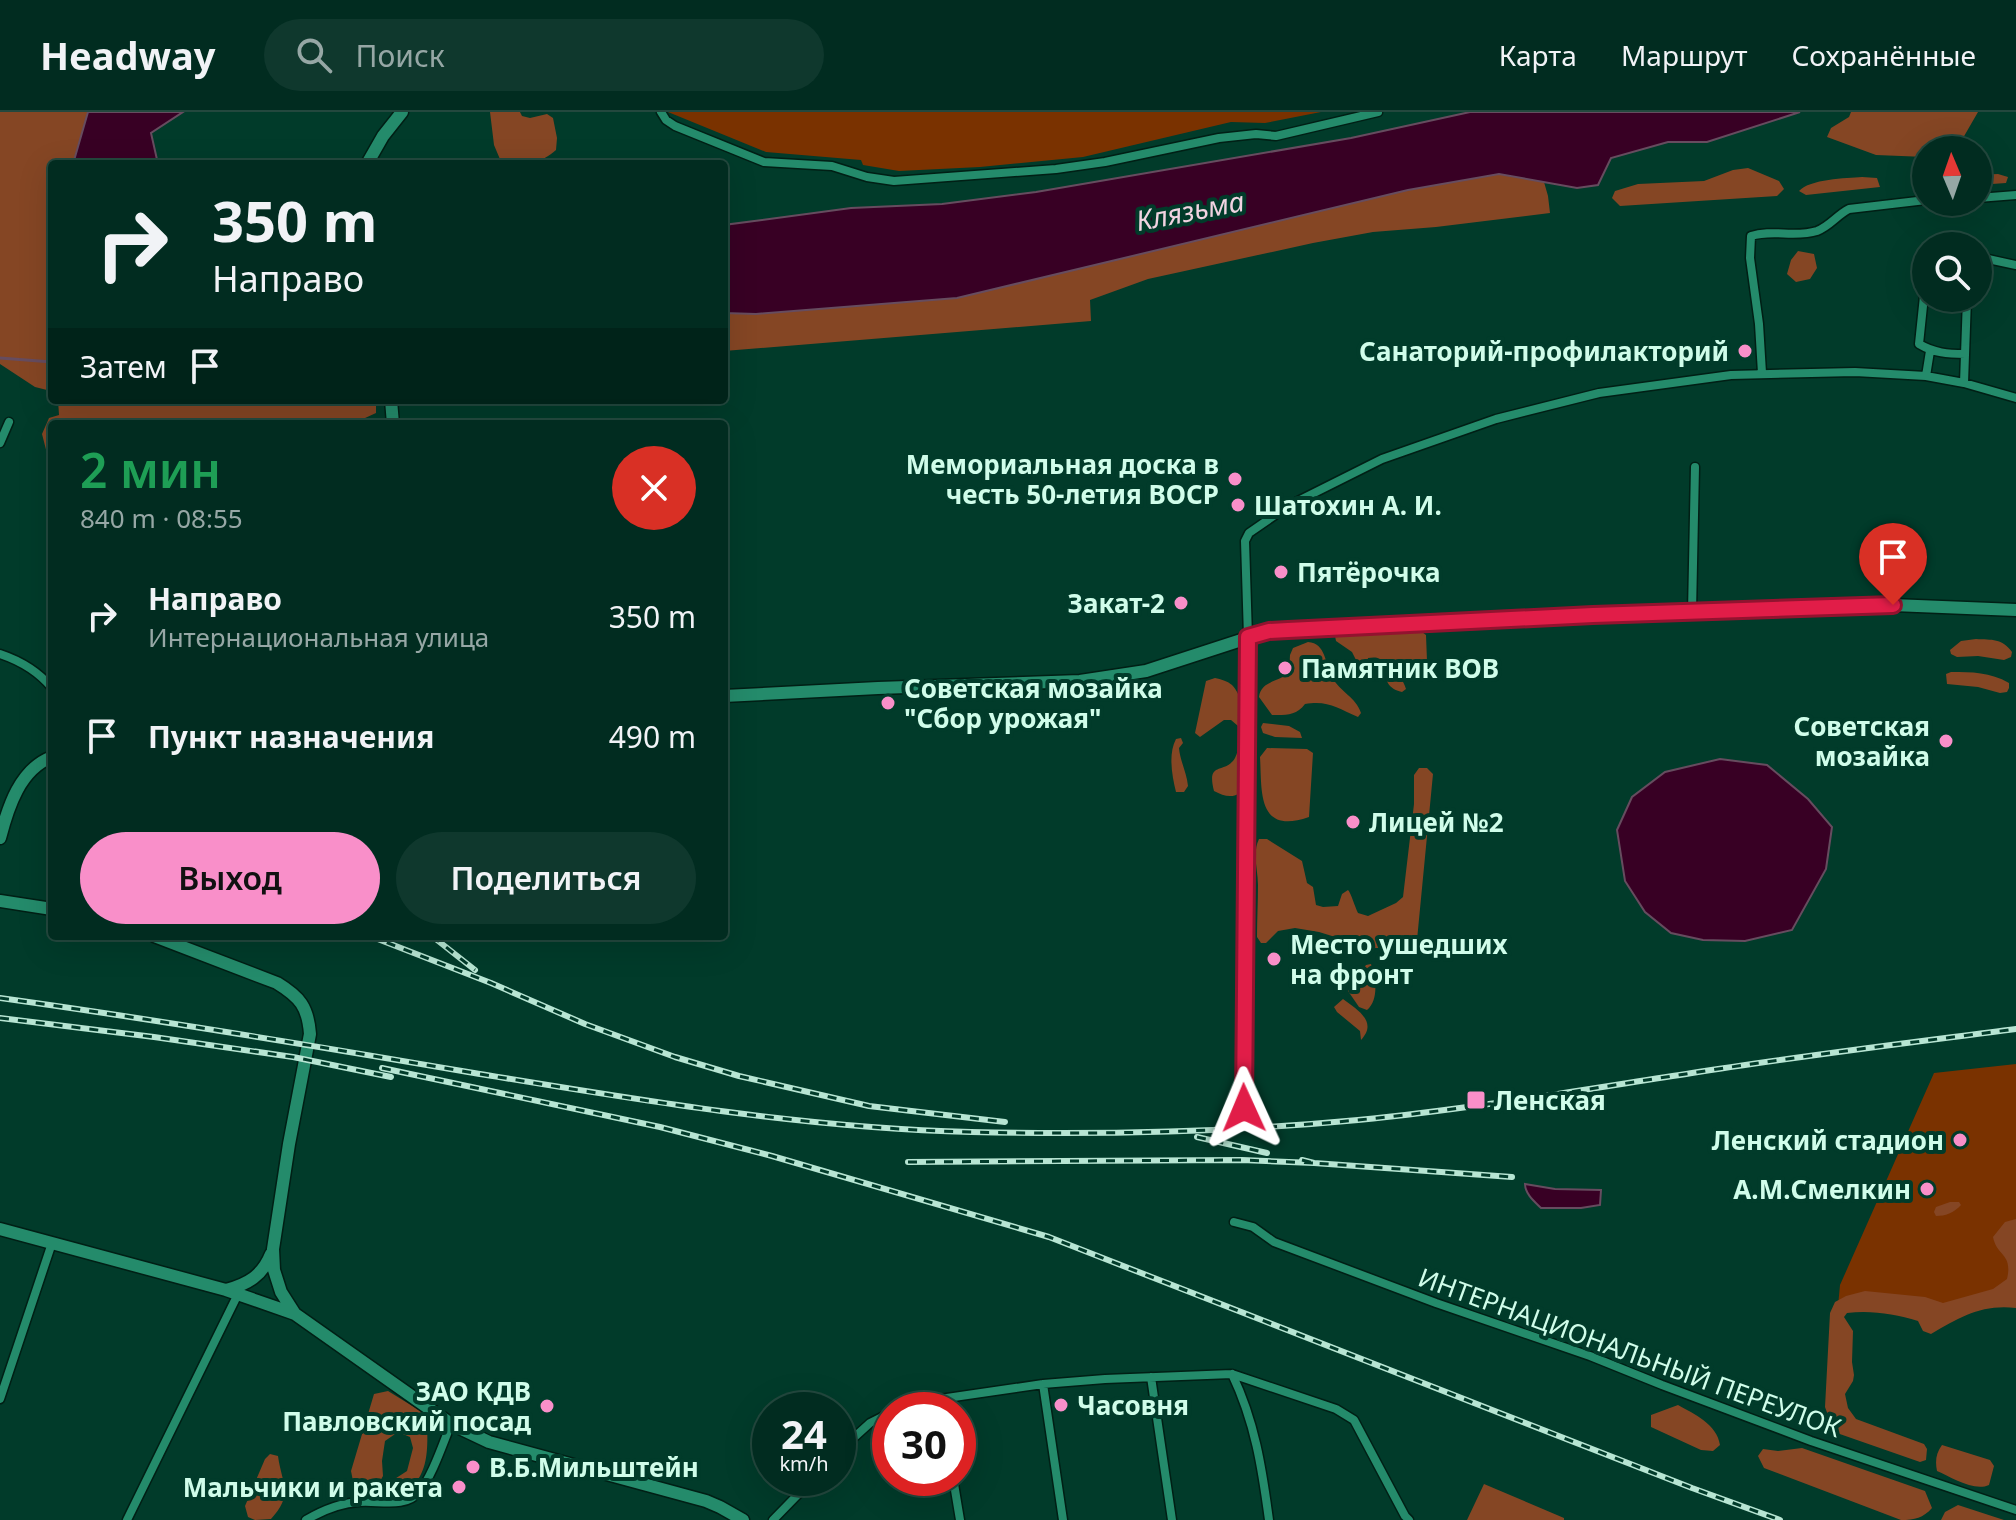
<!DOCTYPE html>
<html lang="ru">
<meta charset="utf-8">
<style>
:root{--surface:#012c20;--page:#0f382d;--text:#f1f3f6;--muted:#96a7a5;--line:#23483e;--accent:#f98fc9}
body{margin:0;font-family:"Noto Sans",sans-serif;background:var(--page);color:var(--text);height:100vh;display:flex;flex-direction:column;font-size:30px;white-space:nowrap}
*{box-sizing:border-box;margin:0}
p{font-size:26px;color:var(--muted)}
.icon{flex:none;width:44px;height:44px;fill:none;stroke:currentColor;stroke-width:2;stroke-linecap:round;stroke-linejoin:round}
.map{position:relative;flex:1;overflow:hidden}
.sheet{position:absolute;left:48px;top:308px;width:680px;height:520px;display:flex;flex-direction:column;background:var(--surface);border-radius:8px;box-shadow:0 8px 32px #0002,0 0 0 2px var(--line)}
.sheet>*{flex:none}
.top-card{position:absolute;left:48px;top:48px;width:680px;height:244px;border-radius:8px;box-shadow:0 8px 32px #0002,0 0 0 2px var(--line);background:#012c20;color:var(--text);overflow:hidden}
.needle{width:52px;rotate:358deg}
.tools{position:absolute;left:1912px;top:24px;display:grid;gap:16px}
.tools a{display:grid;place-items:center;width:80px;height:80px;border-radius:50%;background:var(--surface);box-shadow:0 8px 32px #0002,0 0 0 2px var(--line);font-size:40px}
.speed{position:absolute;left:752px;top:1280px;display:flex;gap:16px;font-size:40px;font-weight:700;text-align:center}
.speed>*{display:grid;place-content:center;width:104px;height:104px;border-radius:50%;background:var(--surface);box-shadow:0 8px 32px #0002,0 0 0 2px var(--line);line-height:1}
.speed small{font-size:20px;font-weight:400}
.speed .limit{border:12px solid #d22;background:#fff;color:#111}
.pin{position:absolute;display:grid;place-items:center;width:68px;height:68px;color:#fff;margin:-82px -34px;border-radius:50% 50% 50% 0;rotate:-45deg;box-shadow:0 0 8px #0007}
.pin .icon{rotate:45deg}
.me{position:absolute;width:88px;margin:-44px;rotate:359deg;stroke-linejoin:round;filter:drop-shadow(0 0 6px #0008)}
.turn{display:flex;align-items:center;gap:28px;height:168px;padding:0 32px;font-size:36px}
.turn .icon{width:104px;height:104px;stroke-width:2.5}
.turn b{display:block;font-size:56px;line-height:68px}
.then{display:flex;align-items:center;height:76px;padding:0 32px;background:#0003;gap:16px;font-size:30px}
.round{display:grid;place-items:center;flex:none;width:84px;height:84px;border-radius:42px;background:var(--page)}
.overview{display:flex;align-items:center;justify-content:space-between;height:136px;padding:0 32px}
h1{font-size:48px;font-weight:600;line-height:60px;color:#1e9e55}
.cta{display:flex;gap:16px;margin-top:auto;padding:16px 32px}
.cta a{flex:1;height:92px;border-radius:48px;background:var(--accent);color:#111;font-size:32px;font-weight:600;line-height:92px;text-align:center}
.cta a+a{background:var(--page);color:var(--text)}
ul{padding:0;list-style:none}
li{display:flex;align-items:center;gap:24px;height:120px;padding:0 32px}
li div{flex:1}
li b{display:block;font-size:30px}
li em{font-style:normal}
header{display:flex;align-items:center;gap:48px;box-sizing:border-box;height:112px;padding:0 40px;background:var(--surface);border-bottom:2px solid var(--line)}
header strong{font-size:38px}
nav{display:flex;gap:44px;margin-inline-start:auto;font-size:28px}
.search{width:560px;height:72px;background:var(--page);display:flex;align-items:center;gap:20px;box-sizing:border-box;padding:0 28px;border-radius:44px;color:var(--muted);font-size:30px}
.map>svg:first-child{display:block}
</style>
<header>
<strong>Headway</strong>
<div class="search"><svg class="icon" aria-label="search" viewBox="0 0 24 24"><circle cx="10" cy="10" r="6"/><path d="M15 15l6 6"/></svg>Поиск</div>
<nav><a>Карта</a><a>Маршрут</a><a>Сохранённые</a></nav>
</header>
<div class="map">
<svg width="2016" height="1408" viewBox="0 0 2016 1408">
<rect width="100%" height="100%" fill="#013b2a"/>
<path fill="#7a3200" d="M668,0H1321L1265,11L1231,10L1083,45L980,55L899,59L863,53L861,48L766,40Z
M2016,952V1194H1838L1840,1173L1934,961Z"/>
<path fill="#854624" d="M0,0H88L73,52H52V283L47,278L35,275L0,252Z
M490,0H520L522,4L530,6L547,2L553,6L557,26L556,38C538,54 524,52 502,52L494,33Z
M1851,0H1978L1963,26L1950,38H1926V45L1876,43L1827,25L1831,16L1849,5Z
M1748,56L1779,69L1784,77L1777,84L1620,94L1612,86L1615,79L1638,72L1704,69L1733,58Z
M1499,62L1544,70L1548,84L1550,101L1436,115L1373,120L1313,131L1148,167L1090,188L1091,209L724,239V201L756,202L957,186L1408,78Z
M1998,62L2008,65L2006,71L1978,73V63Z
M1862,65L1877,66L1880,75L1806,83L1799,79C1810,67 1846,66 1862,65Z
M1798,139L1814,142L1817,156L1810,167L1796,170L1787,162L1791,148Z
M58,288H376V301L352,312L203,309V312H52V361L42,322L49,306L59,303Z
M1419,518L1426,523L1427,549L1425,555H1421L1416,549L1410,547C1390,559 1401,561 1406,577L1402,580C1372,573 1397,541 1368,546L1367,552L1362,553L1356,548L1352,540L1336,529L1335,524L1342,522Z
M1976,527C1992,528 2002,526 2012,540L2011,545L2004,548L1978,544L1957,545L1951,542L1950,538L1961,529Z
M1308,530C1326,531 1325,552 1332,565C1340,580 1356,585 1361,601L1358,605C1337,596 1328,588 1305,592C1296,604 1286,603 1272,603L1259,585C1261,569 1278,570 1289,561L1290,543L1293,536Z
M1951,560C1972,560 1990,560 2009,571V576L2007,580L2000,581L1978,575L1947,572L1946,562Z
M1215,566C1221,567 1227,569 1232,573C1252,593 1243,654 1241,680C1232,687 1224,684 1214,679C1206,648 1225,663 1235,646C1240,637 1238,624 1238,614L1231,608H1224L1200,625L1195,621L1206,569Z
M1263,611L1289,614L1300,620L1302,626L1275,625L1263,621L1261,615Z
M1181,626L1183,631L1179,636C1180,649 1187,661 1188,674L1184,680H1176C1172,664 1168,642 1176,627Z
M1267,636L1307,637L1313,641L1309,705C1257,723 1262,680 1260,645Z
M1419,656H1427L1433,662L1417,828L1414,836H1371L1319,820L1295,816L1278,819L1266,831H1261L1257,825C1257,808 1258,790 1258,773C1258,758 1252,741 1259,727H1267L1302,749L1307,771L1313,775L1316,793L1323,795L1338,794L1342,782L1348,778C1351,781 1355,795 1358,801L1368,804L1396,791L1403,785L1414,692V663Z
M1371,852C1376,866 1379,888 1367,898L1359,895L1348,879L1366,853Z
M1343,887C1358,898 1378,910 1361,928L1360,919L1337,900L1334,895Z
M1950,1090H1959L1961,1093C1954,1101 1945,1104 1936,1104L1934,1100L1936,1095Z
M2016,1107V1196C1982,1192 1960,1205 1931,1222L1923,1219L1918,1209C1895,1202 1871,1198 1847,1201L1844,1205L1853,1219L1852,1250L1854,1263L1853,1269L1845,1282L1848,1296L1856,1307L1924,1332L1927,1337L1926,1348L1920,1350L1834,1320L1825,1295L1830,1201L1835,1190L1846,1184L1865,1179L1925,1185L1943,1191L1993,1177L2007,1167C2013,1141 1997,1145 1993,1125L2005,1110Z
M388,1279L427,1303C427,1328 431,1356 412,1375C405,1382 399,1383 390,1379V1370L407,1359L413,1336L410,1325L398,1320L385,1329L382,1349L383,1364L376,1376H361L353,1369L351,1359L374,1282Z
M1678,1293C1694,1302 1717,1312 1720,1333L1713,1339L1701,1338L1651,1315V1303Z
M1942,1333L1990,1348L1994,1354L1989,1373C1974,1380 1951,1365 1937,1359C1935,1349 1936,1341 1942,1333Z
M1802,1336L1925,1379L1932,1396C1923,1406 1915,1408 1901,1408L1764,1356L1758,1344L1763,1337L1778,1339Z
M270,1342L278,1344C282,1373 294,1382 271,1407L255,1408L248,1405L245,1394L265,1347Z
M1484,1372L1564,1406V1408H1467Z
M1958,1393L2004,1408H1941L1945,1400Z"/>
<path fill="#380024" stroke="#664c5f" stroke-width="2" d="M88,0H183L151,21L158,52H73Z
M1470,0H1800L1707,30H1668L1611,46L1598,73L1577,76L1499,62L1408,78L957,186L756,202L724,201V113L851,96L942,92L1036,80L1351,26Z
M1720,647L1767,653L1808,687L1832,715L1826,757L1792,818L1745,829L1703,828L1671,821L1645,800L1625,769L1617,718L1632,685L1665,660Z
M1525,1072L1555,1077L1601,1078L1600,1093L1581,1096H1541C1535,1090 1525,1082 1525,1072Z"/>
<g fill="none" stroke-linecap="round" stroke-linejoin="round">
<path stroke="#664c5f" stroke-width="3" d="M0,246L52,250"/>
<defs>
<path id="street" d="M661,0L666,8L675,14L764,50L832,54L867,65L894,69L1056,57L1105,50L1219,26L1256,22L1276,24L1378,0
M1978,86L2016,83
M1978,148L1988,147L2016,153
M1926,165L1919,232C1934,241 1948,242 1965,242
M1762,261L1759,212L1750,146L1751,124C1772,117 1795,126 1817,119C1830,114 1837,103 1849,97L1926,88
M1926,264L1930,239
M1964,271L1967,186
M0,331L9,310
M1692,500L1695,355
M0,542C21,549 38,559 52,576
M1244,996L1248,525L1245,429L1249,421L1288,394L1382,347L1496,307L1599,281L1731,263L1855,260L1926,264L1964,271L2016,286
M1234,1110L1253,1115L1274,1130L1436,1191L1590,1244L1662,1273L1811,1329L2016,1398
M1232,1262C1255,1310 1262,1356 1269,1408
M1151,1265L1172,1408
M1043,1272L1063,1408
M0,1287L52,1131
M898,1298L940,1287L1043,1272L1105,1267L1232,1262L1336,1297L1354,1308L1405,1404L1409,1408
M838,1340L870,1311L890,1301
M953,1366L960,1408
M127,1408L238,1182
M306,1408C323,1398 340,1391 359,1390C378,1388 405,1397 419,1380C432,1365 443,1331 451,1312
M773,1408L814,1366"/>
<path id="secondary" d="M367,52L383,24L402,0
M391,288L393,312
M724,584L878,576L1080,569L1146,559L1269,519L1593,503L1893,493L2016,498
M0,726C8,695 20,657 52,645
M0,789L52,797
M154,824L277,871C300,885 308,895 310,922L289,1032L273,1137L274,1158L281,1180L295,1202
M0,1117L226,1178L295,1202L451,1312L489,1330L706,1389L720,1395L743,1408
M226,1178C248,1172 262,1164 271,1142"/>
</defs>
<use href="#street" stroke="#011f15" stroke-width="11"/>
<use href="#secondary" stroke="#011f15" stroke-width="15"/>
<use href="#street" stroke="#248b6b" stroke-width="8"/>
<use href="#secondary" stroke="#248b6b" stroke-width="12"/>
<defs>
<path id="rail" d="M370,824L491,871L585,912L675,945L739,964L869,994L1005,1010
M432,824L475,858
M0,886C159,908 316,934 474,961C639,988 803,1016 971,1020C1100,1023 1230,1020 1358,1008C1470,997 1581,978 1692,961C1800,944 1908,931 2016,917
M0,906L154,925L293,945L391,965
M382,956L660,1015L772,1044L1049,1125L1692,1376L1780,1408
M1197,1025L1267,1041
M1302,1048L1314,1051L1512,1065
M908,1050L1242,1048L1314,1051"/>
</defs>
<use href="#rail" stroke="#b7e5d3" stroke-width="6"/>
<use href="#rail" stroke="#013b2a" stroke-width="3" stroke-dasharray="9" stroke-linecap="butt"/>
</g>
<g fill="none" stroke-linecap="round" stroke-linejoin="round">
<defs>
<path id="route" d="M1244,996L1248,525L1269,519L1288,518L1593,503L1893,493"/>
</defs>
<use href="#route" stroke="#92132f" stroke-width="20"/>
<use href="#route" stroke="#e11d48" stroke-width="14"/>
</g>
<g fill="#f98fc9" stroke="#013b2a" stroke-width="3">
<circle cx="1745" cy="239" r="8"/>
<circle cx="1235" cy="367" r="8"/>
<circle cx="1238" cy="393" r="8"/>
<circle cx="1281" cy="460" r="8"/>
<circle cx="1181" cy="491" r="8"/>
<circle cx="1285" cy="556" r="8"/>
<circle cx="888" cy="591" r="8"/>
<circle cx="1946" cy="629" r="8"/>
<circle cx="1353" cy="710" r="8"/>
<circle cx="1274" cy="847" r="8"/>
<rect x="1466" y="978" width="20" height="20" rx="4"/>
<circle cx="1960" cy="1028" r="8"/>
<circle cx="1927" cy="1077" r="8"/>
<circle cx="1061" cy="1293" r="8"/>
<circle cx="547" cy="1294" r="8"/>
<circle cx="473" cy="1355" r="8"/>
<circle cx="459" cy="1375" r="8"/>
</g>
<g text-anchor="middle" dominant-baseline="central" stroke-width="8" stroke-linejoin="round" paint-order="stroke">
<g font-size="26" font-weight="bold" fill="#d0fdea" stroke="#013b2a" text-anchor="start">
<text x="1729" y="239" text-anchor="end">Санаторий-профилакторий</text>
<text x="1219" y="352" text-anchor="end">Мемориальная доска в<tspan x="1219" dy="30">честь 50-летия ВОСР</tspan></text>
<text x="1254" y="393">Шатохин А. И.</text>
<text x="1297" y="460">Пятёрочка</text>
<text x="1165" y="491" text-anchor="end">Закат-2</text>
<text x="1301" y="556">Памятник ВОВ</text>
<text x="904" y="576">Советская мозайка<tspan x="904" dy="30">"Сбор урожая"</tspan></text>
<text x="1930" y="614" text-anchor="end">Советская<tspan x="1930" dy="30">мозайка</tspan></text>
<text x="1369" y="710">Лицей №2</text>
<text x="1290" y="832">Место ушедших<tspan x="1290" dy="30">на фронт</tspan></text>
<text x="1494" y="988">Ленская</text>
<text x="1944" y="1028" text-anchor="end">Ленский стадион</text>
<text x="1911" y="1077" text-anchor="end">А.М.Смелкин</text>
<text x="531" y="1279" text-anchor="end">ЗАО КДВ<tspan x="531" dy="30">Павловский посад</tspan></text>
<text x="1077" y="1293">Часовня</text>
<text x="489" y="1355">В.Б.Мильштейн</text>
<text x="443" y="1375" text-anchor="end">Мальчики и ракета</text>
</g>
<g font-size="26" fill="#d0fdea" stroke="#013b2a">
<text transform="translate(1630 1240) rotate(20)">ИНТЕРНАЦИОНАЛЬНЫЙ ПЕРЕУЛОК</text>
</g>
<g font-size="28" font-style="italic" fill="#f1d3e1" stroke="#013b2a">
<text transform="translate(1190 98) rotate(-11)">Клязьма</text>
</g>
</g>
</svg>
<div class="tools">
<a><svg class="needle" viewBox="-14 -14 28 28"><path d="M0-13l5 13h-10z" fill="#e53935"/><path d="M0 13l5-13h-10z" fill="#96a7a5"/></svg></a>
<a><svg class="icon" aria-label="search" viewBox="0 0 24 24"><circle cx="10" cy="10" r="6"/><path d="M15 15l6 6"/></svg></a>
</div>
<div class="speed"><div>24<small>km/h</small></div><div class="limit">30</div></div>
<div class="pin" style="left:1893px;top:493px;background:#d93025"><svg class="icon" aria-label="arrive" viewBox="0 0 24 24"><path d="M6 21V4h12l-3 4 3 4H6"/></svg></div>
<svg class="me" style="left:1244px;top:996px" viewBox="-20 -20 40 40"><path d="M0-17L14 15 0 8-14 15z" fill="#e11d48" stroke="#fff" stroke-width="4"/></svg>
<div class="top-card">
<div class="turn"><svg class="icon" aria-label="right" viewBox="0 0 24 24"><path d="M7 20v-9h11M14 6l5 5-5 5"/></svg><div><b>350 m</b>Направо</div></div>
<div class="then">Затем<svg class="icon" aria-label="arrive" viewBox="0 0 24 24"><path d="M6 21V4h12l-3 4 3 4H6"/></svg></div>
</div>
<section class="sheet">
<div class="overview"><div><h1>2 мин</h1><p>840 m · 08:55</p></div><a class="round" style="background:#d93025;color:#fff"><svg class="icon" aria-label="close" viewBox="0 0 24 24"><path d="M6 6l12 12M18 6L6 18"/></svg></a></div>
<ul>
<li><svg class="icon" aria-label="right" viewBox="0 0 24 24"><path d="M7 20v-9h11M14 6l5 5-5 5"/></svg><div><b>Направо</b><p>Интернациональная улица</p></div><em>350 m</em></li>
<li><svg class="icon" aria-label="arrive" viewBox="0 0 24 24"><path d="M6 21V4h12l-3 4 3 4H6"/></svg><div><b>Пункт назначения</b></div><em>490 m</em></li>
</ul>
<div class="cta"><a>Выход</a><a>Поделиться</a></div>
</section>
</div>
